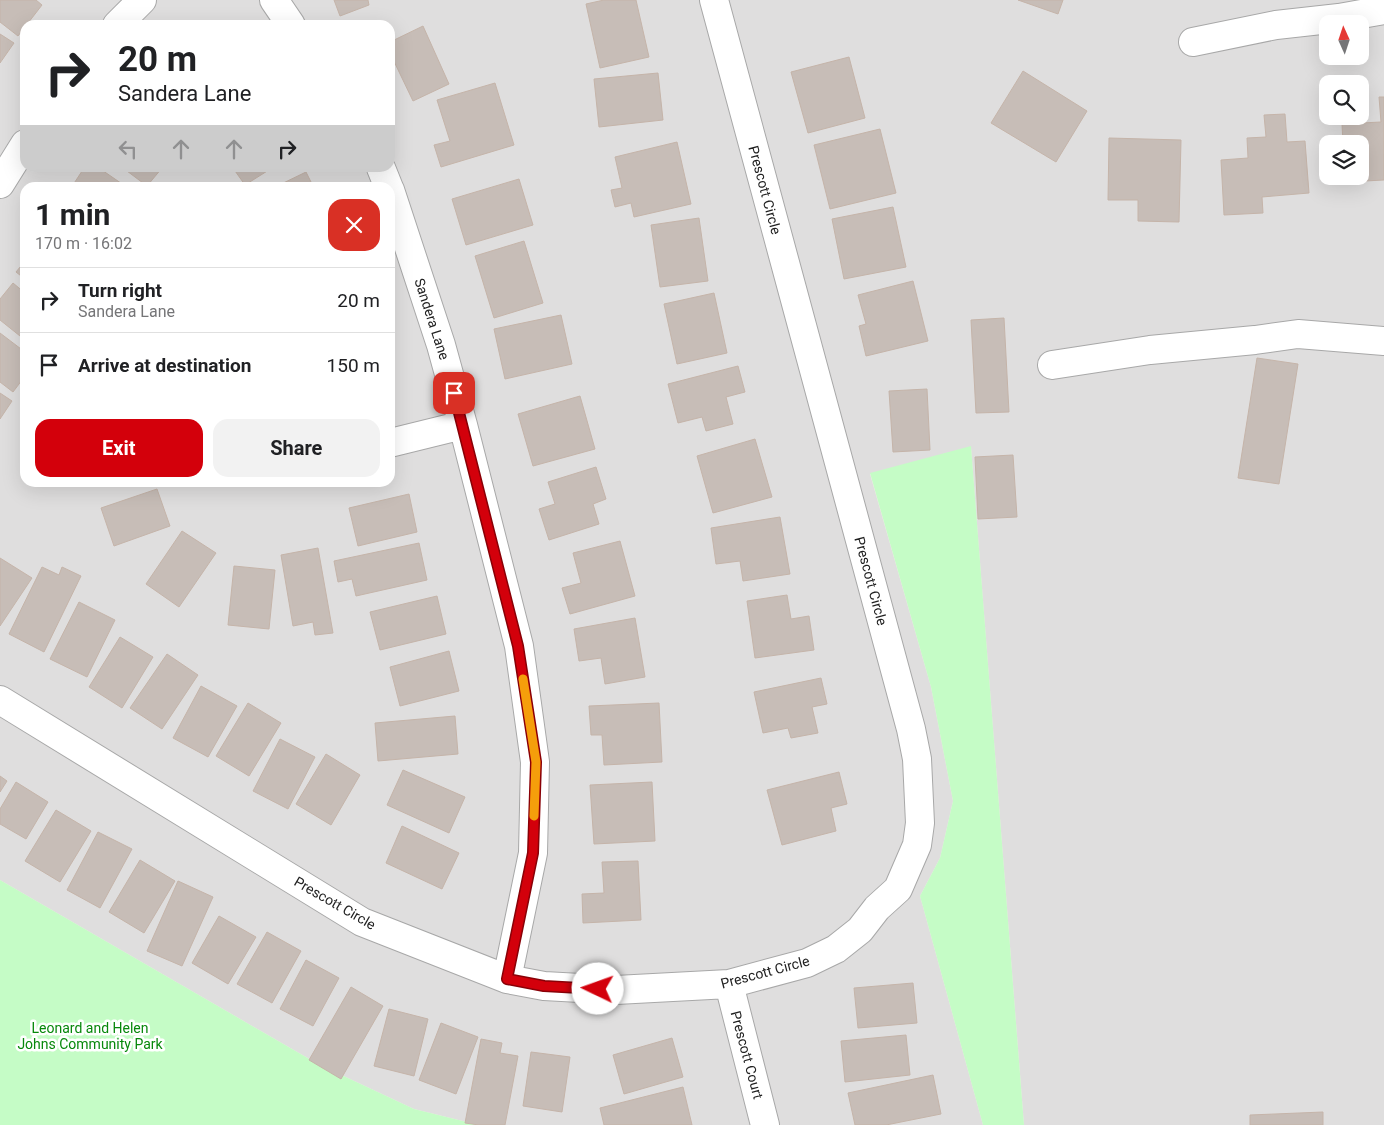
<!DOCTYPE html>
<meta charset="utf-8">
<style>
:root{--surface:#fff;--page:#f2f2f2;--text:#202124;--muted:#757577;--line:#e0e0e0;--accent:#d3000b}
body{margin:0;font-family:Roboto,sans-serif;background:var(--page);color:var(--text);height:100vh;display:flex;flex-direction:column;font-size:19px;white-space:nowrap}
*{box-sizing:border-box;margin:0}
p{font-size:16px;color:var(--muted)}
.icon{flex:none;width:28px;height:28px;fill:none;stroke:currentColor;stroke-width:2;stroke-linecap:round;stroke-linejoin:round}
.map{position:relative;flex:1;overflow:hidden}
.drawer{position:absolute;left:20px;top:182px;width:375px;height:305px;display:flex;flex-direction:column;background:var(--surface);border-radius:15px;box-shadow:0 5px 20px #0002}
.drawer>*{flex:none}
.guide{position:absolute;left:20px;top:20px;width:375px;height:152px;border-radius:15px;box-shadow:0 5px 20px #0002;background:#fff;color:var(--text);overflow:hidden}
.needle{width:32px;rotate:357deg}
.controls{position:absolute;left:1319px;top:15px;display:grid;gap:10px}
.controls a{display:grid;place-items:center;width:50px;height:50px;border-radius:10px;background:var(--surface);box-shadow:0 5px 20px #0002;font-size:25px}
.pin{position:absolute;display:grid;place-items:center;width:42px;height:42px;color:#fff;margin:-21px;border-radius:10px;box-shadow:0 2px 8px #0006}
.me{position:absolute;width:55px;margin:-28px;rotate:273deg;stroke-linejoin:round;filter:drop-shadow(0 0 4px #0008)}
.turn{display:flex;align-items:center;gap:18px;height:105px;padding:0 15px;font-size:22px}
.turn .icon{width:65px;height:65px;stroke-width:2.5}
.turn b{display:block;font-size:35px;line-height:42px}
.lanes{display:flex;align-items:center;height:48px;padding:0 15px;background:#0003;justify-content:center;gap:25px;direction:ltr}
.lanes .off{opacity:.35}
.round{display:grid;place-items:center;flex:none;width:52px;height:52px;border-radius:15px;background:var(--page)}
.head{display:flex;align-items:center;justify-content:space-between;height:85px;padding:0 15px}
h1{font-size:30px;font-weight:700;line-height:38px}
.primary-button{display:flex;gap:10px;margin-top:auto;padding:10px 15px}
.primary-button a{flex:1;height:58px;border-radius:15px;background:var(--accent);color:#fff;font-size:20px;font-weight:700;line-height:58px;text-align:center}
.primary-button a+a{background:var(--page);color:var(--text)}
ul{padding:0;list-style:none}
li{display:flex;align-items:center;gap:15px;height:65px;padding:0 15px;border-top:1px solid var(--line)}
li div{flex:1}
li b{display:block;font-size:19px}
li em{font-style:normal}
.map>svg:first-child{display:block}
</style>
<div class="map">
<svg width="1384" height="1125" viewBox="0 0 1384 1125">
<rect width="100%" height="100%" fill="#f2eee8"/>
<path fill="#dfdede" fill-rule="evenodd" d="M0,0H1384V1125H1024L971,447L870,474L931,687L953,801L940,858L920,896L983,1125H479L414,1109L318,1064L0,880ZM1328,24H1360V56H1328ZM25,25H390V168H25ZM1328,84H1360V116H1328ZM1328,144H1360V176H1328ZM25,188H390V482H25Z"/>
<path fill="#c5fcc6" d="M971,446L1024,1125H983L920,896L940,858L953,801L931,687L870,473Z
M0,880L318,1064L414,1109L479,1125H0Z"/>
<path fill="#c7bdb7" stroke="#c5b4a9" d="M0,0H36L42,5L18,36L0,22Z
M334,0H368L369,5L340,16Z
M604,0H636L649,57L600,68L586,4Z
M1018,0H1063L1058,14Z
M423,26L449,84L413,101L390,53V42Z
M0,34L14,43L0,63Z
M849,57L865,118L808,133L791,72Z
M1023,71L1087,111L1056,162L991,123Z
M658,73L663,120L599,127L594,79Z
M495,83L514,145L441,167L434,145L450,141L437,100Z
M1379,97H1384V180L1345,182L1344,176H1360V144H1343L1342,124L1381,122Z
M1285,114L1287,142L1305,141L1309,193L1262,197L1263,213L1224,215L1221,160L1248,158L1247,138L1266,137L1264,115Z
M880,129L896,193L830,209L814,145Z
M1109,138L1181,140L1179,222L1138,221V200H1108Z
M677,142L691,204L634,217L631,203L615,207L611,190L622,188L615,157Z
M84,168H99L128,188H71Z
M123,168H162L147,186Z
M233,168H272L245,185Z
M306,172L314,188H273Z
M519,179L533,225L466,245L452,199Z
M893,207L906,267L844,279L832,219Z
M699,218L708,281L660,287L651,225Z
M524,241L543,303L494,318L475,256Z
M25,261V279L16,272Z
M913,281L928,341L866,356L859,326L866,324L858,295Z
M13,283L25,293V340L0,320V299Z
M714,293L727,353L677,364L664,304Z
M561,315L572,364L505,379L494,329Z
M1004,318L1009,412L976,413L971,320Z
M0,333L25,352V376L13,392L0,382Z
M1257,358L1298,364L1279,484L1238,478Z
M738,366L745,392L726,397L733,424L706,431L702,417L678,423L668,384Z
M927,389L930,450L893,452L889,391Z
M0,393L12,401L0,419Z
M580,396L595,449L533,466L518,414Z
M755,439L772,497L713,513L697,456Z
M1013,455L1017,517L978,519L975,457Z
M596,467L606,499L593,504L599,524L549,540L539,509L555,504L548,482Z
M157,489L170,526L114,546L101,508Z
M409,494L417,532L358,546L349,508Z
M780,517L790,574L743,581L740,561L716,564L711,528Z
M182,531L216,553L179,607L146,584Z
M620,541L635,596L570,614L562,588L581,583L573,553Z
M419,543L427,580L356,596L352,579L338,582L334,561Z
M318,548L333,633L315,635L313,622L293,626L281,555Z
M0,558L32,578L0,626Z
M234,566L275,570L269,629L228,625Z
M42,567L59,575L62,567L81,576L44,652L9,634Z
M787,595L791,619L809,616L814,650L755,658L747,601Z
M437,596L446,634L380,650L370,612Z
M79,602L115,620L87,677L50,659Z
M635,618L645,677L605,684L601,658L579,661L574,629Z
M120,637L153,657L122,708L89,687Z
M449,651L459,691L400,706L390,667Z
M167,654L198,675L162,729L130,708Z
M821,678L827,704L812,707L818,733L791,738L788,728L763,733L754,692Z
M201,686L237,706L208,757L173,738Z
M248,703L281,723L249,776L216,756Z
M659,703L662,762L604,765L602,735H591L589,706Z
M455,716L458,754L378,761L375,723Z
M280,739L315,757L288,809L253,791Z
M326,754L360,775L331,825L296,804Z
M403,770L465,797L449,833L387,805Z
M839,772L847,804L831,808L836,831L782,845L767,790Z
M0,776L7,781L0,792Z
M16,782L48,802L26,839L0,824V809Z
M652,782L655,841L594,844L590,785Z
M56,810L91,831L60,882L25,861Z
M402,826L459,853L442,889L386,863Z
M98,832L132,849L100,908L67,890Z
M140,860L175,881L144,933L109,912Z
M638,861L641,920L583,923L582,894L604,893L602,862Z
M178,881L213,897L182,966L147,951Z
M219,916L256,937L228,984L192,963Z
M267,932L301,951L272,1003L237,984Z
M306,960L339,978L313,1026L280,1009Z
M913,983L917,1023L858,1028L854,988Z
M351,987L383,1006L341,1079L309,1060Z
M389,1009L428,1019L414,1076L374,1066Z
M441,1023L478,1037L456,1094L419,1080Z
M906,1035L910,1075L845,1082L841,1041Z
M672,1038L683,1077L624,1094L613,1055Z
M481,1039L502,1043L500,1053L518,1056L505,1125H479L465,1123Z
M531,1052L570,1057L562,1112L523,1106Z
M933,1075L941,1114L886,1125H855L848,1093Z
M683,1087L692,1125H604L600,1108Z
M1323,1112V1125H1250V1115Z"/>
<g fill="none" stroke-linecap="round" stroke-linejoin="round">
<defs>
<path id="minor" d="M274,0L291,25
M117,25L142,0
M1193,42L1276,25L1339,18L1384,10
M381,168L389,188
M0,184L25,144
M390,190L441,345L463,425L519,646L535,762L533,853L507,979
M1052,365L1150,350L1255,340L1298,334L1384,341
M390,443L463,425
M0,700L362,922L507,979L544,986L616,990L729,984L807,963L836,949L860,930L877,908L898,889L917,845L920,823L917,759L911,729L714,0
M729,984L765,1125"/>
</defs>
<use href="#minor" stroke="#a8a8a8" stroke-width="30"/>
<use href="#minor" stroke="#fff" stroke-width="28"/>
</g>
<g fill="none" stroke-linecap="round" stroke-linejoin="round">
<defs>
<path id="route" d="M454,393L518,646L536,762L533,853L507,979L544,986L598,989"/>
</defs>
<use href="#route" stroke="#890007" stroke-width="12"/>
<use href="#route" stroke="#d3000b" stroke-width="9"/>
<path stroke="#f59e0b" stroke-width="9" d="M523,679L536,762L534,816"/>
</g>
<g text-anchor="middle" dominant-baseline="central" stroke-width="5" stroke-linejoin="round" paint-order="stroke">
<g font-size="14" fill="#212121" stroke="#fff">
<text transform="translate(765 190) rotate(75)">Prescott Circle</text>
<text transform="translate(432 319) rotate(72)">Sandera Lane</text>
<text transform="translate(871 581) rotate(75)">Prescott Circle</text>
<text transform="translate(335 903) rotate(30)">Prescott Circle</text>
<text transform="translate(765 972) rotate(-15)">Prescott Circle</text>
<text transform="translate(747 1055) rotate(75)">Prescott Court</text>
</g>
<g font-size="14" fill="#07880b" stroke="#fff">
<text x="90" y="1028">Leonard and Helen<tspan x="90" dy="16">Johns Community Park</tspan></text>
</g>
</g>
</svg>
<div class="controls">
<a><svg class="needle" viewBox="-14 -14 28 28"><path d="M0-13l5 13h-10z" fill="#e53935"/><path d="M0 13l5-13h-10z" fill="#757577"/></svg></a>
<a><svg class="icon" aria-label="search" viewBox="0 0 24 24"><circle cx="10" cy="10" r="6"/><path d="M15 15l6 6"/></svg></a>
<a><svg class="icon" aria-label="layers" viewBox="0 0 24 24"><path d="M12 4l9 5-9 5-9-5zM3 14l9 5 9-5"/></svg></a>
</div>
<div class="pin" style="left:454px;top:393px;background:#d93025"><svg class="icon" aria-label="arrive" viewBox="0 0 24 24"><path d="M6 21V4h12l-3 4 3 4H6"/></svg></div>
<svg class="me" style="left:598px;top:989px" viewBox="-20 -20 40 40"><circle r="19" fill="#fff"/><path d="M0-13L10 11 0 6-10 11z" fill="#d3000b"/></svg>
<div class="guide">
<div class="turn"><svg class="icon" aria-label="right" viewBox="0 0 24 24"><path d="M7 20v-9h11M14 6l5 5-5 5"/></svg><div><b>20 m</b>Sandera Lane</div></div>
<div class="lanes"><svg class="icon off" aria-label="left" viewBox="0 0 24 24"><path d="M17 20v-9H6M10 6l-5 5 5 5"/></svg><svg class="icon off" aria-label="ahead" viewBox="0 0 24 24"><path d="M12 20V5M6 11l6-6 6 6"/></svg><svg class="icon off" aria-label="ahead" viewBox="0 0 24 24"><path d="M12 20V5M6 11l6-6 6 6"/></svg><svg class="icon" aria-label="right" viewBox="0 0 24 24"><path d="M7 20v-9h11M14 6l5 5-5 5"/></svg></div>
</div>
<section class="drawer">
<div class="head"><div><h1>1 min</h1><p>170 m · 16:02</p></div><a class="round" style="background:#d93025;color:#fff"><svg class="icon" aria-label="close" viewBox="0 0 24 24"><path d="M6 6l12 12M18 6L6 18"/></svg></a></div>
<ul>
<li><svg class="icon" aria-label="right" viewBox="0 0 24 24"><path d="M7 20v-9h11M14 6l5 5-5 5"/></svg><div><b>Turn right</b><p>Sandera Lane</p></div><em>20 m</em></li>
<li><svg class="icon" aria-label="arrive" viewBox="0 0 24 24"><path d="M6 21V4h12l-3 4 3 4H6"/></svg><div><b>Arrive at destination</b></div><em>150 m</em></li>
</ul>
<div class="primary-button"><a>Exit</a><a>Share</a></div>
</section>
</div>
